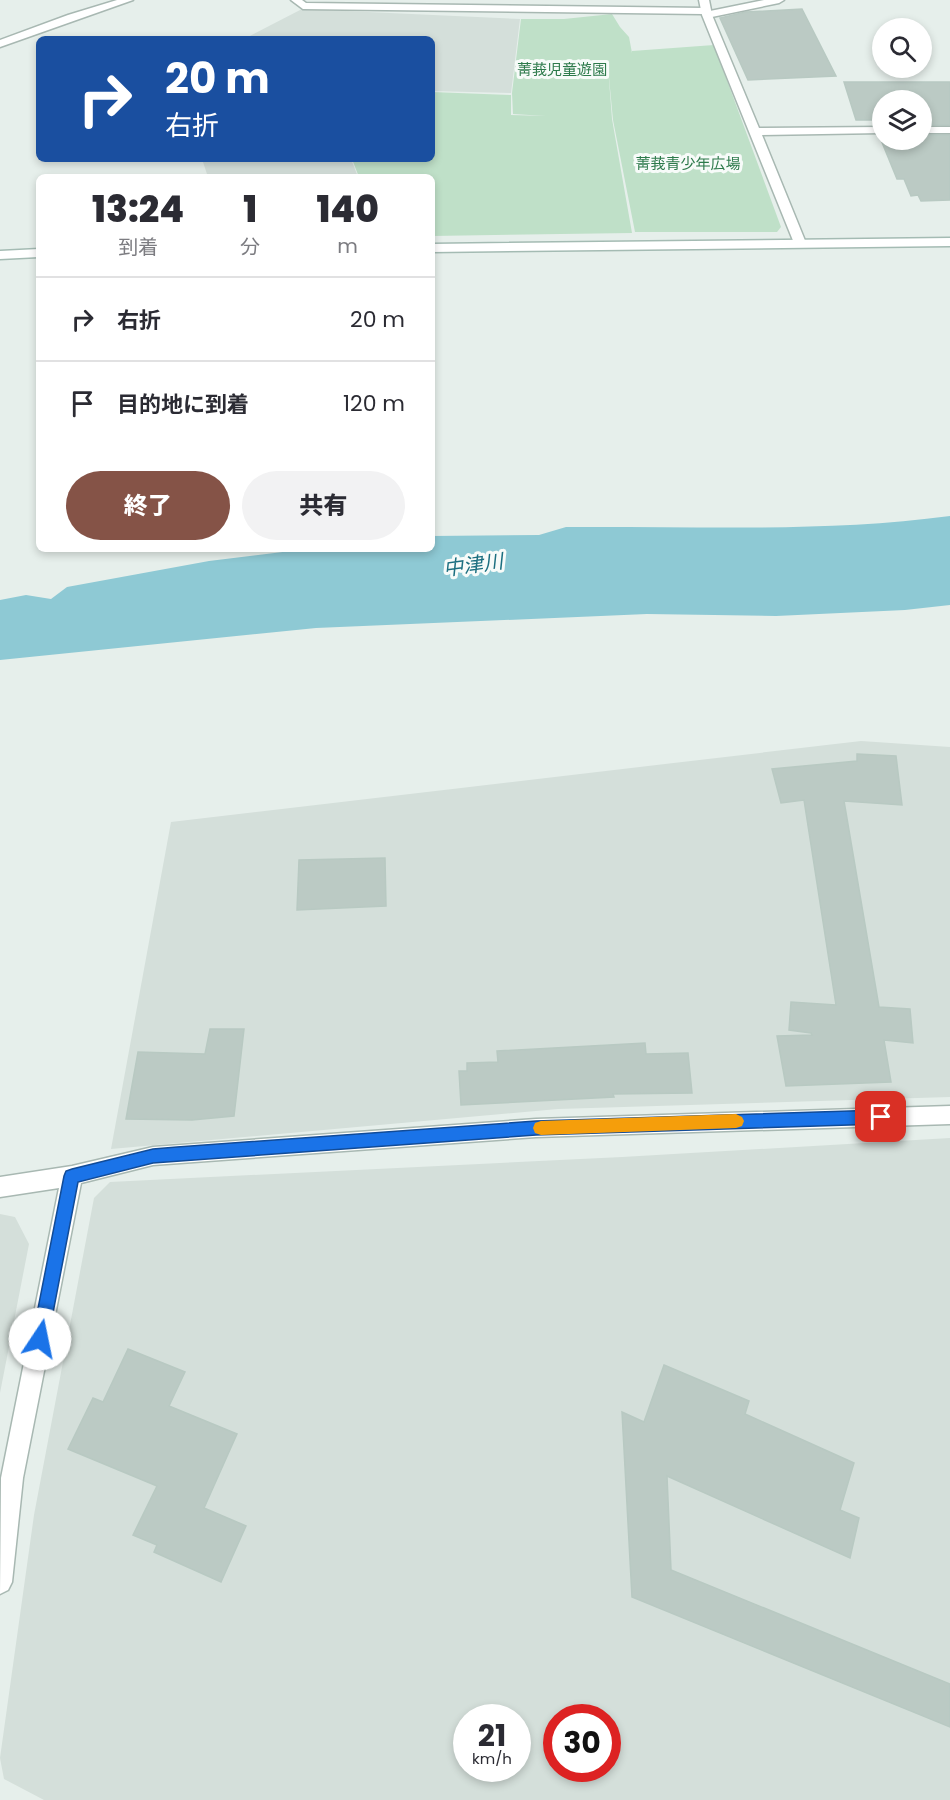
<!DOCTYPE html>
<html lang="ja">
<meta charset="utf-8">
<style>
:root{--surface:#fff;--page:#f2f2f3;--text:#2b2b33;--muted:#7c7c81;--line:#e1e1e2;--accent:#855347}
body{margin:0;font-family:Poppins,"Noto Sans JP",sans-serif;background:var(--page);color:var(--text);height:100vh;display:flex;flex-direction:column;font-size:22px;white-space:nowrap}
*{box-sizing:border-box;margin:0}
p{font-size:20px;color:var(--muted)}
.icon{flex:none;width:33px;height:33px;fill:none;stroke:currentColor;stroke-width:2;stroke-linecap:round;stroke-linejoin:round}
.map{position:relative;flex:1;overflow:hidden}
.side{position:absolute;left:36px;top:174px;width:399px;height:378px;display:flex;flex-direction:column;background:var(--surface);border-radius:9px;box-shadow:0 3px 9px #0003}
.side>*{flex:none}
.hud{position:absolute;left:36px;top:36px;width:399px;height:126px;border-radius:9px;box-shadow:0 3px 9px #0003;background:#1a4fa0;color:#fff;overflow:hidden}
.fabs{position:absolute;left:872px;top:18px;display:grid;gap:12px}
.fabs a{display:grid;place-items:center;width:60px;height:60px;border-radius:50%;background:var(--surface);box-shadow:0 3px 9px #0003;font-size:30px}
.speed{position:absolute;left:453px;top:1704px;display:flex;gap:12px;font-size:30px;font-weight:700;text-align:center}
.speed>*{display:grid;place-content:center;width:78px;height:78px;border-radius:50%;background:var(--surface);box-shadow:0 3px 9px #0003;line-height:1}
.speed small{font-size:15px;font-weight:400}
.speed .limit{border:9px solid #d22;background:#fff;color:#111}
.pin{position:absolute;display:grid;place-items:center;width:51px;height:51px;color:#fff;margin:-26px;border-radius:12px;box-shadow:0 3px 9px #0006}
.me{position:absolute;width:66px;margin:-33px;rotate:11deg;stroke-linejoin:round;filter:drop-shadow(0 0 4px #0008)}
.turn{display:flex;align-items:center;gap:21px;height:126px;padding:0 30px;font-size:27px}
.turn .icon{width:78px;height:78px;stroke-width:2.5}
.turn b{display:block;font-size:42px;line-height:51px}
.eta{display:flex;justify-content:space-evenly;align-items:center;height:102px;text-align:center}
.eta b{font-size:36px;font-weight:800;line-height:42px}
.cta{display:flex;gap:12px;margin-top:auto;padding:12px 30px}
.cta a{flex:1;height:69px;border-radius:36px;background:var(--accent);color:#fff;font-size:24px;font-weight:800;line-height:69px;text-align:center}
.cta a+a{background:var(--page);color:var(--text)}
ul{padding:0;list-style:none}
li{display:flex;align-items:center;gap:18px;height:84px;padding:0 30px;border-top:2px solid var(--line)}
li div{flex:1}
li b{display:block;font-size:22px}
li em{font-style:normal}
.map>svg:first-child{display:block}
</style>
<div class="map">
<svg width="950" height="1800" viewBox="0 0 950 1800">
<rect width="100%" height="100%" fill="#e6efeb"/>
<path fill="#d4dfda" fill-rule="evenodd" d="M302,9L520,19L511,93L432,91V39H244Z
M202,159H351L358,177H208Z
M861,741L950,747V1097L558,1109L111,1149L171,822Z
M950,1138V1800H44L4,1779L0,1758L34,1515L94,1198L110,1182L622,1157ZM466,1718H518V1768H466ZM556,1718H608V1768H556Z
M0,1214L15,1217L29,1244L0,1393Z"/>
<path fill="#bfe0c8" d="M612,14L620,27L629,37L632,53V51L714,45L781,227L777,232H635L613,120L608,67L612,119L632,233L432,236V177H359L352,159H432V92L511,95V115L546,116L513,114L512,93L521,19H564Z"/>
<path fill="#8ec9d4" d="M950,516V605L905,610L776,616L647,614L316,628L0,660V600L26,595L51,599L67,587L209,561L307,549H432V536L539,535L566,527C694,526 823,533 950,516Z"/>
<path fill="#bbcac4" stroke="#b8c9c2" stroke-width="1.5" d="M802,9L836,76L748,80L720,18L746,12Z
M844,82H950V125H921V100H882V125H875L873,120H856Z
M879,135H882V140H921V135H950V200L921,201L918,195L911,196L904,179H897Z
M857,754L896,756L902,805L844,801L879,1007L910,1009L913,1043L884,1040L891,1082L786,1086L777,1036L812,1035L811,1033L789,1030L791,1002L836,1005L804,800L781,803L772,769L857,761Z
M385,858L386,906L297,910L299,860Z
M210,1029H244L234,1116L192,1120L126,1119L138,1052L205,1054Z
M645,1043L646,1054L688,1053L692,1093L613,1094L614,1097L461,1105L459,1071H467V1063L498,1062L497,1051Z
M128,1349L185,1372L169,1406L237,1434L204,1508L246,1526L221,1582L154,1552L157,1545L133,1535L157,1486L68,1449L93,1398L103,1402Z
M664,1365L749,1401L745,1414L854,1463L840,1510L859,1518L850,1558L667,1476L671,1570L950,1684V1727L632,1597L622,1412L644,1422Z"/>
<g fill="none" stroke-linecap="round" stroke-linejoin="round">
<defs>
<path id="lane" d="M699,0H709L712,15L759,128L882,127V133L762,135L806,243L804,246H796L794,243L702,15Z
M921,127H950V133H921Z"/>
<path id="street" d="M117,0H133L0,47V40L68,15Z
M291,0H302L306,3L705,8L710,11L764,0H784L779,3L707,18L702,14L303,9Z
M950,1106V1124L536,1137L153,1165L81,1183L23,1478L12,1582L8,1590L0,1594L1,1478L59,1188L0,1197V1177L72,1166L153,1147L536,1119Z"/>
<path id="secondary" d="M950,238V246L432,252V244Z
M39,249V257L0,259V251Z"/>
</defs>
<use href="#lane" stroke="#a8b8b2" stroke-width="3"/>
<use href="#street" stroke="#a8b8b2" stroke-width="3"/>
<use href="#secondary" stroke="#a4bbb3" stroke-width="3"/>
<use href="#lane" fill="#fff" fill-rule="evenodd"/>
<use href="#street" fill="#fff" fill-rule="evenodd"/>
<use href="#secondary" fill="#fff" fill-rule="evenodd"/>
</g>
<path fill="#1a73e8" stroke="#114b97" stroke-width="1.5" d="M881,1110L886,1112L888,1117L886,1122L881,1124L536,1135L153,1163L78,1182L48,1339L46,1345L40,1347L34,1345L32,1339L64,1176L66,1171L72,1169L153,1149L177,1147L536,1121Z"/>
<path fill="#f59e0b" d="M736,1114L742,1117L744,1121L742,1126L736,1128L541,1135L535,1133L533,1128L535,1123L541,1121Z"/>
<g text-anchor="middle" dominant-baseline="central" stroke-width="6" stroke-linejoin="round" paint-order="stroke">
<g font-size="15" fill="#2d7a4b" stroke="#f7fbf9">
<text x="562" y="69">菁莪児童遊園</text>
<text x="688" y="163">菁莪青少年広場</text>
</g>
<g font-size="20" font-style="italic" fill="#1c6f80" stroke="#f7fbf9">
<text transform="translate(473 565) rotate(-8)">中津川</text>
</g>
</g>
</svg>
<div class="fabs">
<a><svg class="icon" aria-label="search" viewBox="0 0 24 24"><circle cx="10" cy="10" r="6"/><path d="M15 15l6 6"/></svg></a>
<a><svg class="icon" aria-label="layers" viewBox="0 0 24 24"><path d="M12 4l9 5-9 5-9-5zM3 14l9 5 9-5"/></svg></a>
</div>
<div class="speed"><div>21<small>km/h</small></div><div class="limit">30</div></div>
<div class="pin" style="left:881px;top:1117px;background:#d93025"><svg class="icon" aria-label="arrive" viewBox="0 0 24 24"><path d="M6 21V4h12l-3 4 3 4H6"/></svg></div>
<svg class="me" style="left:40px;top:1339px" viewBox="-20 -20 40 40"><circle r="19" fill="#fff"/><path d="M0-13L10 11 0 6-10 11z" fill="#1a73e8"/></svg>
<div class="hud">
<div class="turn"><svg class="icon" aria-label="right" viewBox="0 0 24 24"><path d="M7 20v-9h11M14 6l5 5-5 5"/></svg><div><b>20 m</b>右折</div></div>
</div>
<section class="side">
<div class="eta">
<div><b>13:24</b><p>到着</p></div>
<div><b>1</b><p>分</p></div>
<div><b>140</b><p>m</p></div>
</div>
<ul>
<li><svg class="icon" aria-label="right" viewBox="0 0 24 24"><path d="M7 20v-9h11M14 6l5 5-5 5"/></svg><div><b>右折</b></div><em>20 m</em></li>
<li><svg class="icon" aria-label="arrive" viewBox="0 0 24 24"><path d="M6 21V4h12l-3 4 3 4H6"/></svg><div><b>目的地に到着</b></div><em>120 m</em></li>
</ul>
<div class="cta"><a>終了</a><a>共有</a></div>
</section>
</div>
